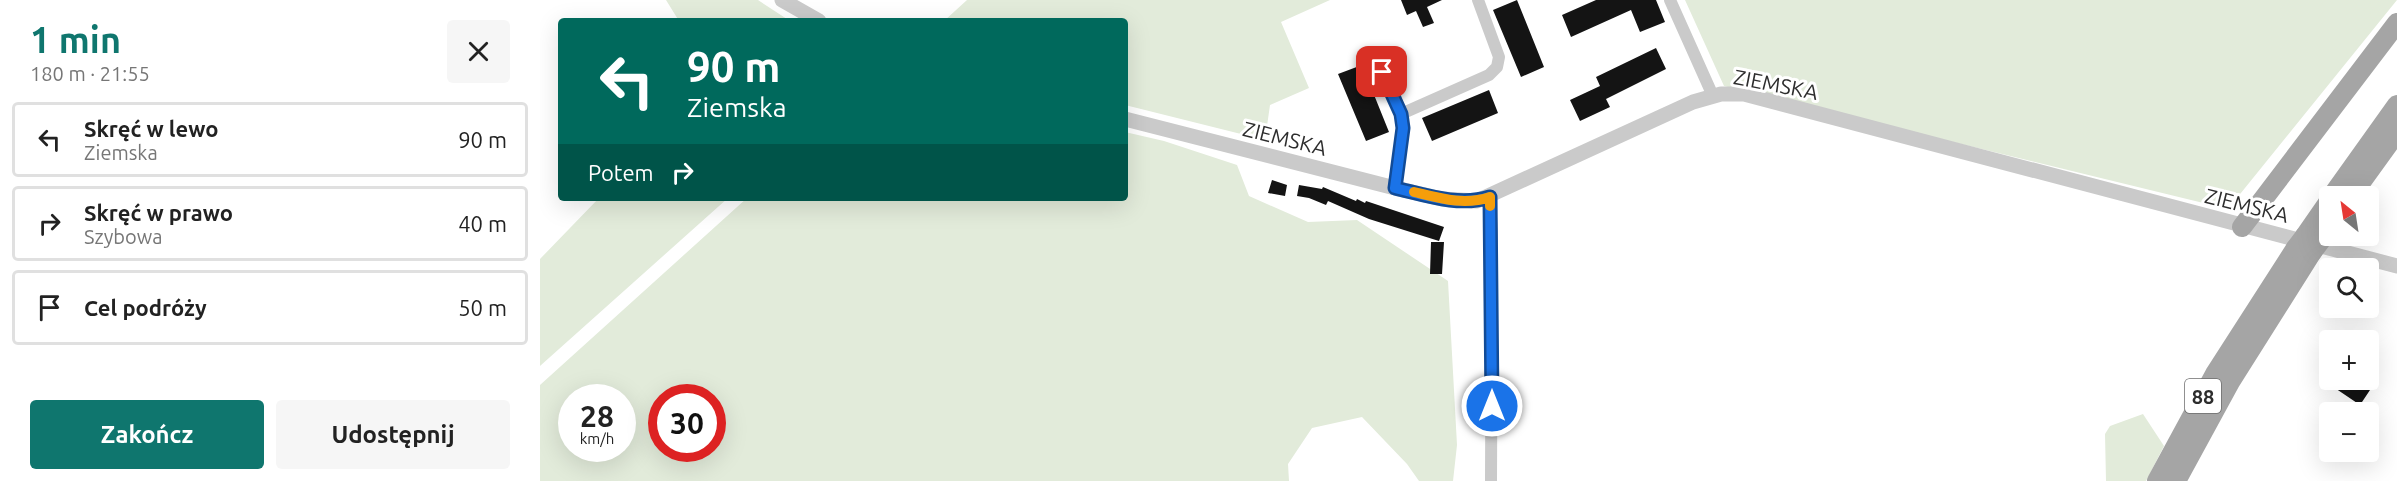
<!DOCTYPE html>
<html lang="pl">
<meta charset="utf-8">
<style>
:root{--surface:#fff;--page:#f6f6f6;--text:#222;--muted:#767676;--line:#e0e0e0;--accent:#0f766e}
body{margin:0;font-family:Ubuntu,sans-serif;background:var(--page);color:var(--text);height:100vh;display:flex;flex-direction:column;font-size:22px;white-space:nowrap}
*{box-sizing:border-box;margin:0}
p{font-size:20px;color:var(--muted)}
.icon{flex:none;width:33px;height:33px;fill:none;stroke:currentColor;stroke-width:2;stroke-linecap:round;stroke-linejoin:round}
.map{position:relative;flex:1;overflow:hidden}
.side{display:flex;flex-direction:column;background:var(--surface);width:540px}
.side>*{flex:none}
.banner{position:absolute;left:18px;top:18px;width:570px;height:183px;border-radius:6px;box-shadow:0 6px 24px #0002;background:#00695c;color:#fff;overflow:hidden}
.needle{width:39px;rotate:330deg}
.tools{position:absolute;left:1779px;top:186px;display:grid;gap:12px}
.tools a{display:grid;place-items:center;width:60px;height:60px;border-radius:6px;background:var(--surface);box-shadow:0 6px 24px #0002;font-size:30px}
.speed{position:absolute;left:18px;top:384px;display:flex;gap:12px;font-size:30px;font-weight:700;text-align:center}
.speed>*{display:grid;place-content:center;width:78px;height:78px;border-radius:50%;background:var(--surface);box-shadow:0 6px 24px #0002;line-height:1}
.speed small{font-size:15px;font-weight:400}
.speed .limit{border:9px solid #d22;background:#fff;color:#111}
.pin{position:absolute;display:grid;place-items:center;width:51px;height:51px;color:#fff;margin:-26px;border-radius:12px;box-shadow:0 3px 9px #0006}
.me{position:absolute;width:66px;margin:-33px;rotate:0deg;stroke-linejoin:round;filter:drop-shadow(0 0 4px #0008)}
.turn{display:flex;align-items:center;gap:21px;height:126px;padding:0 30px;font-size:27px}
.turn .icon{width:78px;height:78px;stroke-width:2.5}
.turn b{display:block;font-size:42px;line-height:51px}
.then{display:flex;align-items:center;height:57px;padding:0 30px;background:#0003;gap:12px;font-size:22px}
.round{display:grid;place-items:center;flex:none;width:63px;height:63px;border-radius:6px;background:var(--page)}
.summary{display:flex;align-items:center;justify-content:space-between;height:102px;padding:0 30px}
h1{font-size:36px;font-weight:600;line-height:45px;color:var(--accent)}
.button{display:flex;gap:12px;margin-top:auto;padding:12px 30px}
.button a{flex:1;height:69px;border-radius:6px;background:var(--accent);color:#fff;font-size:24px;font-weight:600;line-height:69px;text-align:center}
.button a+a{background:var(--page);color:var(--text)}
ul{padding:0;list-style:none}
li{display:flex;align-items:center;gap:18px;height:75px;margin:0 12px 9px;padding:0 18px;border:3px solid var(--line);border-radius:6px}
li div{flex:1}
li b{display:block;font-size:22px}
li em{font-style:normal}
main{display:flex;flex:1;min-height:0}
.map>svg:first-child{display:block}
</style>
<main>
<section class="side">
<div class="summary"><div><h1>1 min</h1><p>180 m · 21:55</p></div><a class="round"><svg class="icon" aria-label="close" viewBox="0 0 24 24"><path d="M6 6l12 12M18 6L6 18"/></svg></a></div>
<ul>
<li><svg class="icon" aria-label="left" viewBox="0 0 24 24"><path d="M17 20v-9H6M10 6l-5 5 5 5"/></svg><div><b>Skręć w lewo</b><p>Ziemska</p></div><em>90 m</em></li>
<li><svg class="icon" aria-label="right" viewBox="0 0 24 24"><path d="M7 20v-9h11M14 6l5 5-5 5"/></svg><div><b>Skręć w prawo</b><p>Szybowa</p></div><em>40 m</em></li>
<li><svg class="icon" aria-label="arrive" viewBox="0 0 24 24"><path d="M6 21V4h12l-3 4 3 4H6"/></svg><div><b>Cel podróży</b></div><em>50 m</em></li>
</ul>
<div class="button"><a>Zakończ</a><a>Udostępnij</a></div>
</section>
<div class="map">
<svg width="1857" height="481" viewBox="0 0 1857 481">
<rect width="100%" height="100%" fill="#fff"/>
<path fill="#e2ebda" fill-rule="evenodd" d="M126,0H218L250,21H139Z
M427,0H790L741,22L769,88L730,105L725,140L585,105V21H404Z
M1145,0H1857L1688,209L1184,86Z
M585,132L624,141L697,165L709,196L768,222L817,220L908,281L917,445L913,481H879L867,464L822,417L772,428L748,464L749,481H0V385L207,198H585ZM32,398H82V448H32ZM122,398H172V448H122Z
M59,198H188L0,366V259Z
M1603,414L1624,446L1606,481H1566L1565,434L1570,426Z"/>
<path fill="#141414" d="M861,0H902L887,7L894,23L883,27L876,11L867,15Z
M977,0L1004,67L981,77L953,10Z
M1056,0H1116L1125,22L1100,32L1091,10L1031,37L1022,15Z
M1116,48L1126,69L1066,99L1070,107L1040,121L1030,100L1060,86L1056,77Z
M822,65L849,132L826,141L798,74Z
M949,90L958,113L892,141L882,118Z
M732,180L747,185L745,196L728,193Z
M759,185L782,189L783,187L816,201L817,199L825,203L826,201L904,227L899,241L829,219L788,201L786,205L769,198L757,196Z
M891,242H904L902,274H890Z
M1783,380H1815L1830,390L1820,405Z"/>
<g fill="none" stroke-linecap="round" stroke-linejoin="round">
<path stroke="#cacaca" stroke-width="12" d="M1130,0L1173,96
M842,72L861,114
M855,188L863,128L861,114L949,75L957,67L959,57L938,0
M950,197L952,236L951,481"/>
<path stroke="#cacaca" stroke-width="15" d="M242,0L279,21
M585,119L855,188L902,199L937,201L1153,102L1181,94H1204L1857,266"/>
<path stroke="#a5a5a5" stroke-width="20" d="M1792,196L1857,105
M1811,196L1857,132
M1702,227L1857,23
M1765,236L1790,200
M1617,481L1675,374L1756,248
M1636,481L1690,382L1772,252"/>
<path stroke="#a5a5a5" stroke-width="20" d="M1756,248L1765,236
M1772,252L1781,240"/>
</g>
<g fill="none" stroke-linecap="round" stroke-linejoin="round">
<defs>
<path id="route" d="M842,72L861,114L863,128L855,188C885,195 919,207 950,197L952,406"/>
</defs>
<use href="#route" stroke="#114b97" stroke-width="15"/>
<use href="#route" stroke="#1a73e8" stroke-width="10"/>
<path stroke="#f59e0b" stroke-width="10" d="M874,192C899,198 924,206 950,197V206"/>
</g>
<g text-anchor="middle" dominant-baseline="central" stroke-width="6" stroke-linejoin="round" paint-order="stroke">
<rect fill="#fff" stroke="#6c6c6c" stroke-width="1.5" x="1645" y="379" width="36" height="34" rx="4.5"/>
<g font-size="20" font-weight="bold" fill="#2d2d2d">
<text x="1663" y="396">88</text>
</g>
<g font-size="21" fill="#2d2d2d" stroke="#fff">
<text transform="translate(1236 84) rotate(11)">ZIEMSKA</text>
<text transform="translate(745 138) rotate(14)">ZIEMSKA</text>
<text transform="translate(1707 205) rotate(14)">ZIEMSKA</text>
</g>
</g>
</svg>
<div class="tools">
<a><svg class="needle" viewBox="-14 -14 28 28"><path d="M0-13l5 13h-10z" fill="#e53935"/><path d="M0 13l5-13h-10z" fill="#767676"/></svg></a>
<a><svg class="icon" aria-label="search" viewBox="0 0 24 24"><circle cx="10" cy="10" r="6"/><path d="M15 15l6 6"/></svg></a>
<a>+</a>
<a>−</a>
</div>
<div class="speed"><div>28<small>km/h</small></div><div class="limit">30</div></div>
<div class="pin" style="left:842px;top:72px;background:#d93025"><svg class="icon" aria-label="arrive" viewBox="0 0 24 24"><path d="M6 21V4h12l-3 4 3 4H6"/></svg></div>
<svg class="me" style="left:952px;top:406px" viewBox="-20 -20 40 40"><circle r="17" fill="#1a73e8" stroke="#fff" stroke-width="3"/><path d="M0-11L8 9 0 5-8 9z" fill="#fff"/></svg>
<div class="banner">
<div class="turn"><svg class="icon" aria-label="left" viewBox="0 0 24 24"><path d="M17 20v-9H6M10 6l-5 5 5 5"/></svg><div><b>90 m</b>Ziemska</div></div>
<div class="then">Potem<svg class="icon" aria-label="right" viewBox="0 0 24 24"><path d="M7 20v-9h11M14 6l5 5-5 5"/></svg></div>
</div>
</div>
</main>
